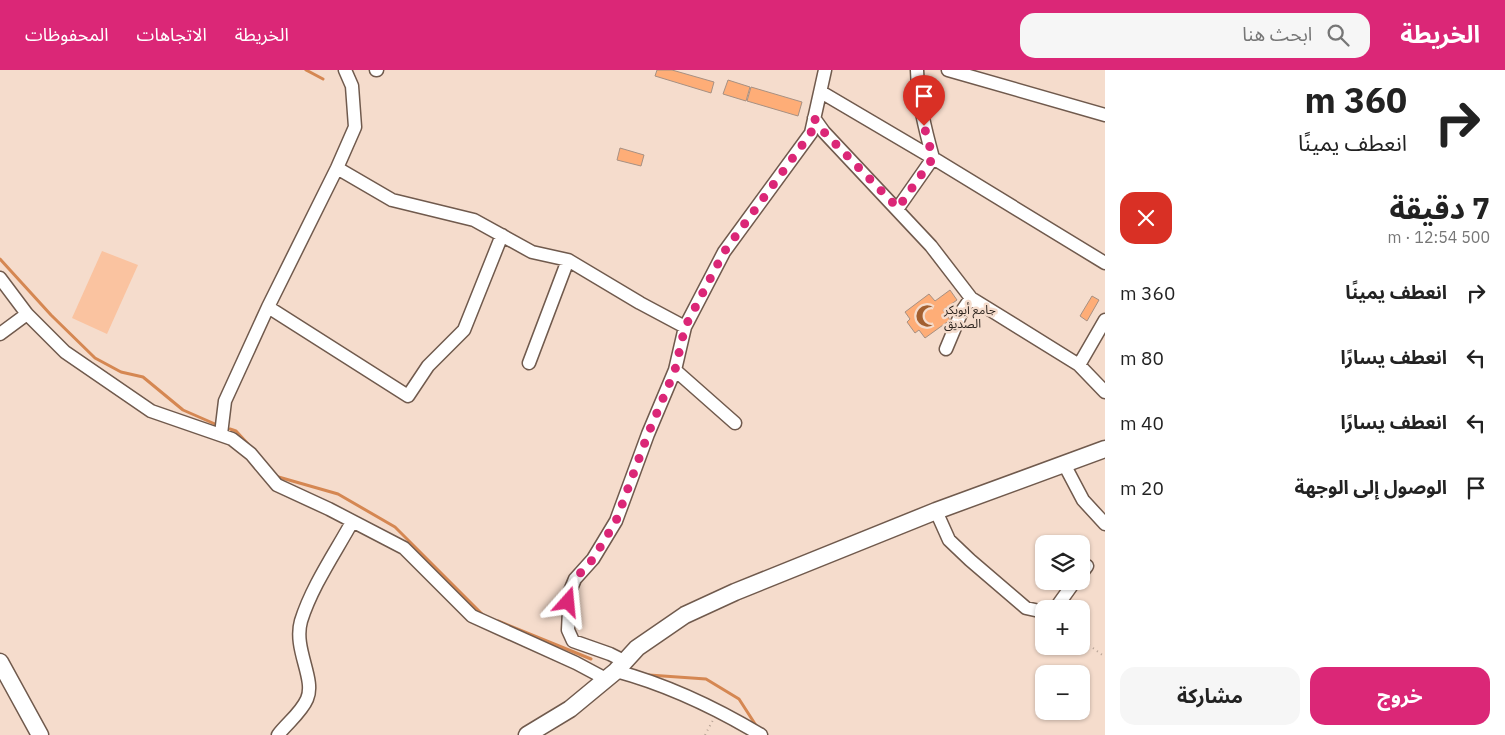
<!DOCTYPE html>
<html lang="ar">
<meta charset="utf-8">
<style>
:root{--surface:#fff;--page:#f6f6f6;--text:#222;--muted:#767676;--accent:#db2777}
body{margin:0;font-family:"IBM Plex Sans","Noto Sans Arabic",sans-serif;background:var(--page);color:var(--text);direction:rtl;height:100vh;display:flex;flex-direction:column;font-size:19px;white-space:nowrap}
*{box-sizing:border-box;margin:0}
p{font-size:16px;color:var(--muted)}
.icon{flex:none;width:28px;height:28px;fill:none;stroke:currentColor;stroke-width:2;stroke-linecap:round;stroke-linejoin:round}
.map{position:relative;flex:1;overflow:hidden;direction:ltr}
.side{display:flex;flex-direction:column;background:var(--surface);width:400px}
.side>*{flex:none}
.top-card{background:#fff;color:var(--text);overflow:hidden}
.controls{position:absolute;left:1035px;top:465px;display:grid;gap:10px}
.controls a{display:grid;place-items:center;width:55px;height:55px;border-radius:10px;background:var(--surface);box-shadow:0 1px 4px #0004;font-size:25px}
.pin{position:absolute;display:grid;place-items:center;width:42px;height:42px;color:#fff;margin:-51px -21px;border-radius:50% 50% 50% 0;rotate:-45deg;box-shadow:0 0 5px #0007}
.pin .icon{rotate:45deg}
.me{position:absolute;width:55px;margin:-28px;rotate:18deg;stroke-linejoin:round;filter:drop-shadow(0 0 4px #0008)}
.turn{display:flex;align-items:center;gap:18px;height:105px;padding:0 15px;font-size:22px}
.turn .icon{width:65px;height:65px;stroke-width:2.5}
.turn b{display:block;font-size:35px;line-height:42px}
.round{display:grid;place-items:center;flex:none;width:52px;height:52px;border-radius:15px;background:var(--page)}
.overview{display:flex;align-items:center;justify-content:space-between;height:85px;padding:0 15px}
h1{font-size:30px;font-weight:700;line-height:38px}
.button{display:flex;gap:10px;margin-top:auto;padding:10px 15px}
.button a{flex:1;height:58px;border-radius:15px;background:var(--accent);color:#fff;font-size:20px;font-weight:700;line-height:58px;text-align:center}
.button a+a{background:var(--page);color:var(--text)}
ul{padding:0;list-style:none}
li{display:flex;align-items:center;gap:15px;height:65px;padding:0 15px}
li div{flex:1}
li b{display:block;font-size:19px}
li em{font-style:normal}
header{display:flex;align-items:center;gap:30px;box-sizing:border-box;height:70px;padding:0 25px;background:var(--accent);color:#fff}
header strong{font-size:24px}
nav{display:flex;gap:28px;margin-inline-start:auto;font-size:18px}
.search{width:350px;height:45px;background:var(--page);display:flex;align-items:center;gap:12px;box-sizing:border-box;padding:0 18px;border-radius:15px;color:var(--muted);font-size:19px}
main{display:flex;flex:1;min-height:0}
.map>svg:first-child{display:block}
</style>
<header>
<strong>الخريطة</strong>
<div class="search"><svg class="icon" aria-label="search" viewBox="0 0 24 24"><circle cx="10" cy="10" r="6"/><path d="M15 15l6 6"/></svg>ابحث هنا</div>
<nav><a>الخريطة</a><a>الاتجاهات</a><a>المحفوظات</a></nav>
</header>
<main>
<section class="side">
<div class="top-card">
<div class="turn"><svg class="icon" aria-label="right" viewBox="0 0 24 24"><path d="M7 20v-9h11M14 6l5 5-5 5"/></svg><div><b>360 m</b>انعطف يمينًا</div></div>
</div>
<div class="overview"><div><h1>7 دقيقة</h1><p>500 m · 12:54</p></div><a class="round" style="background:#d93025;color:#fff"><svg class="icon" aria-label="close" viewBox="0 0 24 24"><path d="M6 6l12 12M18 6L6 18"/></svg></a></div>
<ul>
<li><svg class="icon" aria-label="right" viewBox="0 0 24 24"><path d="M7 20v-9h11M14 6l5 5-5 5"/></svg><div><b>انعطف يمينًا</b></div><em>360 m</em></li>
<li><svg class="icon" aria-label="left" viewBox="0 0 24 24"><path d="M17 20v-9H6M10 6l-5 5 5 5"/></svg><div><b>انعطف يسارًا</b></div><em>80 m</em></li>
<li><svg class="icon" aria-label="left" viewBox="0 0 24 24"><path d="M17 20v-9H6M10 6l-5 5 5 5"/></svg><div><b>انعطف يسارًا</b></div><em>40 m</em></li>
<li><svg class="icon" aria-label="arrive" viewBox="0 0 24 24"><path d="M6 21V4h12l-3 4 3 4H6"/></svg><div><b>الوصول إلى الوجهة</b></div><em>20 m</em></li>
</ul>
<div class="button"><a>خروج</a><a>مشاركة</a></div>
</section>
<div class="map">
<svg width="1105" height="665" viewBox="0 0 1105 665">
<rect width="100%" height="100%" fill="#f5dccc"/>
<path fill="#fac3a0" d="M102,181L138,195L107,264L72,248Z"/>
<g fill="none" stroke-linecap="round" stroke-linejoin="round">
<path stroke="#d58752" stroke-width="3" d="M306,0L323,9
M0,189L51,245L95,288L121,302L143,307L183,340L215,354
M230,359L236,361L248,374
M275,406L338,424L395,457L483,545
M498,551L591,589
M649,605L706,609L739,629L757,657"/>
</g>
<path fill="#fead77" stroke="#a79082" d="M657,0H672L714,12L711,23L655,6Z
M728,10L750,17L746,31L723,24Z
M751,17L802,32L798,46L747,31Z
M620,78L644,85L641,96L617,90Z
M950,220L957,230L943,240L950,250L925,268L919,260L915,263L907,252L910,249L905,242L929,224L935,231Z
M1092,226L1099,230L1087,251L1080,246Z"/>
<g fill="none" stroke-linecap="round" stroke-linejoin="round">
<defs>
<path id="minor" d="M376,0H377
M948,0L1105,45
M821,22L933,88L1105,193
M814,48L824,62L931,176L971,228L1079,295L1105,322
M337,98L392,130L474,150L532,182L568,190L640,233L685,257
M898,138L933,88C925,59 918,31 917,0
M0,208L27,244L65,282L151,341L232,369L251,384L277,415L329,439L404,478L472,546L576,593L606,609
M268,237L408,326L428,296L464,260L502,165
M0,264L27,244
M946,279L962,241L971,228
M529,293L568,190
M1079,295L1105,250
M675,300L735,353
M221,364L225,331L268,237L337,98L355,57L352,16L345,0
M1064,394L1083,430L1105,454
M936,441L949,470L970,490L1026,538L1044,542
M1081,504L1087,496
M1055,539L1075,511
M624,591L610,584L573,571L568,560L570,521L575,509L593,489L616,451L648,364L675,300L685,257L724,182L811,63L825,0
M616,601C668,615 716,638 761,665
M278,665C287,653 301,643 307,629C316,609 293,579 301,551C312,516 335,483 352,452"/>
<path id="major" d="M0,592L40,665
M527,665L570,639L616,601L637,578L685,545L735,522L936,441L1105,379"/>
</defs>
<use href="#minor" stroke="#705a4d" stroke-width="15"/>
<use href="#major" stroke="#705a4d" stroke-width="19"/>
<path stroke="#b6a295" stroke-width="2" stroke-dasharray="1 4" stroke-linecap="butt" d="M1081,569L1105,587
M705,665L713,650"/>
<use href="#minor" stroke="#fff" stroke-width="12"/>
<use href="#major" stroke="#fff" stroke-width="16"/>
</g>
<g fill="none" stroke-linecap="round" stroke-linejoin="round">
<path stroke="#db2777" stroke-width="9" stroke-dasharray="0 16.2" d="M568,532L575,509L593,489L616,451L648,364L675,300L685,257L724,182L811,63L814,48L824,62L898,138L933,88L924,56"/>
</g>
<defs>
<symbol id="mosque-bare" viewBox="-9 -9 18 18"><path d="M3.5-4.9A6 6 0 1 0 3.5 4.9A5 5 0 1 1 3.5-4.9Z" fill="#a35f2f" stroke="#f5dccc" stroke-width="2.5" paint-order="stroke"/></symbol>
</defs>
<g fill-rule="evenodd">
<use href="#mosque-bare" x="911" y="230" width="32" height="32"/>
</g>
<g text-anchor="middle" dominant-baseline="central" stroke-width="5" stroke-linejoin="round" paint-order="stroke">
<g font-size="12" fill="#2f2620" stroke="#f5dccc" text-anchor="start">
<text x="944" y="239">جامع أبوبكر<tspan x="944" dy="14">الصديق</tspan></text>
</g>
</g>
</svg>
<div class="controls">
<a><svg class="icon" aria-label="layers" viewBox="0 0 24 24"><path d="M12 4l9 5-9 5-9-5zM3 14l9 5 9-5"/></svg></a>
<a>+</a>
<a>−</a>
</div>
<div class="pin" style="left:924px;top:56px;background:#d93025"><svg class="icon" aria-label="arrive" viewBox="0 0 24 24"><path d="M6 21V4h12l-3 4 3 4H6"/></svg></div>
<svg class="me" style="left:568px;top:532px" viewBox="-20 -20 40 40"><path d="M0-17L14 15 0 8-14 15z" fill="#db2777" stroke="#fff" stroke-width="4"/></svg>
</div>
</main>
